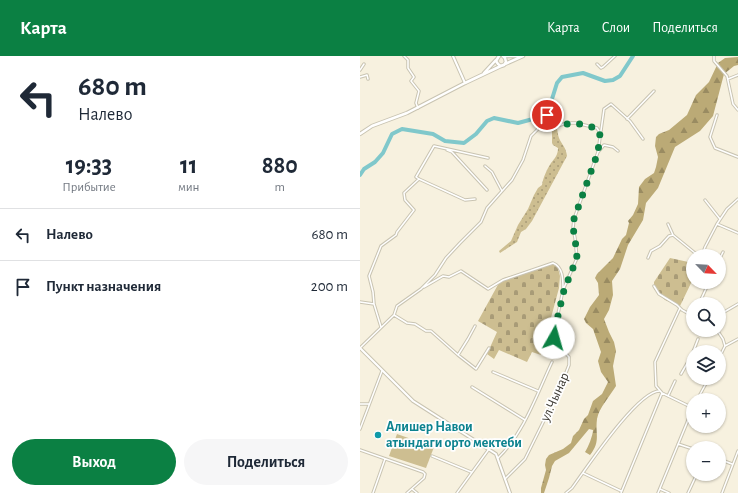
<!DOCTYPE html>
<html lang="ru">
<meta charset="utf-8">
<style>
:root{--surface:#fff;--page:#f6f6f7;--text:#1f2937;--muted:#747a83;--line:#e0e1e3;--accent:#0b8043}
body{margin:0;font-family:"Alegreya Sans",sans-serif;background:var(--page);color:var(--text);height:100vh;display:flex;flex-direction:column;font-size:15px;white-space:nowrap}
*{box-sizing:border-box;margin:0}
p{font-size:13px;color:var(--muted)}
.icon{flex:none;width:22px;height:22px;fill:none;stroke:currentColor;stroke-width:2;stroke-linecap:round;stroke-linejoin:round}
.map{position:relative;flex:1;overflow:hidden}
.details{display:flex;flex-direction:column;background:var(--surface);width:360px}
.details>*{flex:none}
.top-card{background:#fff;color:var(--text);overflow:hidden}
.needle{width:26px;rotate:115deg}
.tools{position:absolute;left:326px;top:193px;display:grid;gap:8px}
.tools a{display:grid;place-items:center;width:40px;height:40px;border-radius:50%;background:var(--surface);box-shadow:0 1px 3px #0004;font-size:20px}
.pin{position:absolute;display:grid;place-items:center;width:34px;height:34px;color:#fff;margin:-17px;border:2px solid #fff;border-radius:50%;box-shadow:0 1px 4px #0007}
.me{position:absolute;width:44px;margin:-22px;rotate:7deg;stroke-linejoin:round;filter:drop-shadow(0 0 3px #0008)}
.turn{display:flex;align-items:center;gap:14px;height:84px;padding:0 12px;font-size:18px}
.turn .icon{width:52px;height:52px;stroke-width:2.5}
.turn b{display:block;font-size:28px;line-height:34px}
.eta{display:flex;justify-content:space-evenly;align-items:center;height:68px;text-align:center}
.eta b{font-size:24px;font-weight:700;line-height:28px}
.primary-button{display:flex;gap:8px;margin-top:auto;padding:8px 12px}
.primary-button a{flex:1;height:46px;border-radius:24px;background:var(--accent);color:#fff;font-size:16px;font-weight:700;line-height:46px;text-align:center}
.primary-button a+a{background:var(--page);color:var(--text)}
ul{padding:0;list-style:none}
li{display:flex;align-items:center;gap:12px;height:52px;padding:0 12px;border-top:1px solid var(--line)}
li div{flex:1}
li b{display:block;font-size:15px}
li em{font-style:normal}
header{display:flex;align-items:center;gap:24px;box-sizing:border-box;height:56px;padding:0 20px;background:var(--accent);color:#fff}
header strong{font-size:19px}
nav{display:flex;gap:22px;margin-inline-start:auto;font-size:14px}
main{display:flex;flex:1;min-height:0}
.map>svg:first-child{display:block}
</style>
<header>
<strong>Карта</strong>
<nav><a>Карта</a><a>Слои</a><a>Поделиться</a></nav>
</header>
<main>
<section class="details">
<div class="top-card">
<div class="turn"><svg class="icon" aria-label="left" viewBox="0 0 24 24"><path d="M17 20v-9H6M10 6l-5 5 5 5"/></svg><div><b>680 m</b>Налево</div></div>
</div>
<div class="eta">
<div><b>19:33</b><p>Прибытие</p></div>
<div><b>11</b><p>мин</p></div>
<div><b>880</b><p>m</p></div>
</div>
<ul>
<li><svg class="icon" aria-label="left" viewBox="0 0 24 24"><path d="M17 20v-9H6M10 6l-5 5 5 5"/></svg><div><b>Налево</b></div><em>680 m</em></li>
<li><svg class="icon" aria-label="arrive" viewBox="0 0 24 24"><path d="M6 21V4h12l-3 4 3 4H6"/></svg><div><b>Пункт назначения</b></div><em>200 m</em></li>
</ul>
<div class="primary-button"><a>Выход</a><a>Поделиться</a></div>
</section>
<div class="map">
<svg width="378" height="437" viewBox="0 0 378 437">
<defs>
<pattern id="grass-dots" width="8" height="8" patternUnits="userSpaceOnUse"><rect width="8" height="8" fill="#cdbe91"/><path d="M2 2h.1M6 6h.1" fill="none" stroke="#a89b77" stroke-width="1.8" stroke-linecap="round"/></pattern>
<pattern id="forest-firs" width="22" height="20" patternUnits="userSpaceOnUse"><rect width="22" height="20" fill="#bbaa76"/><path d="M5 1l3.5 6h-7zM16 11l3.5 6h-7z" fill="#998b61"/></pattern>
<pattern id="cemetery-stones" width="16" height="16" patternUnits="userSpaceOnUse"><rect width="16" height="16" fill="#cdbe91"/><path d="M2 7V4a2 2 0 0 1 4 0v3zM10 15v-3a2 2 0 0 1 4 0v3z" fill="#a89b77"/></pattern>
</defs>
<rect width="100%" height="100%" fill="#f7f1df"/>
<path fill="url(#grass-dots)" d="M193,66C198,70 197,76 199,82C202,89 206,91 207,100L172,165L166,173L161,176L157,186L140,197L139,195L151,185L158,169L168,153L174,139L178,132L182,129C183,122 187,113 191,107C195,102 198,99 198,92L193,89L192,87V69Z"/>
<path fill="url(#forest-firs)" d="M378,1V9L374,10L364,18L353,60L340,75L315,91L298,132L286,147L283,164L268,189L260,213L252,225L253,239L249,254L244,263L249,276L254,286L256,295L253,310L256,330C250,340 239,352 237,363C235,378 241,385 230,399L225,396C228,392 233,379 233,374L229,373L209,397L195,405L192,410L189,422L184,437H181V432L186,414L185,409L186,403L189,399L203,393L211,387L213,380L219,374L224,363L228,359L233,345L242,338L248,326L241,316L238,305L241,296L233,273L226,267L224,263L230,251L239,239L238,227L235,222L237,218L253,202L262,183L266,179L269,167L268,165L273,159L278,148L279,131L285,123L294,117L296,111L298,101L295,90L296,81L299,78L309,74L327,59L336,39L349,26L358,7L365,2Z"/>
<path fill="url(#cemetery-stones)" d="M310,202L333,207V223L320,250L305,244L294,233V226Z
M193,208L198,212L200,220L199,232L181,299L172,296L167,306L139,294L134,303L127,298L137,276L118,265L140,225L144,222Z"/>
<path fill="#cdbe91" d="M37,378L74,391L66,412L29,400Z"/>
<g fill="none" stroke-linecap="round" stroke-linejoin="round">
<path stroke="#80c8cb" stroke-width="4" d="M0,119L4,113L15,106L23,97L32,78L42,73L73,78L85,85L104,87L116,78L127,65L134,62L158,67L173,63L182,56L192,43L197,27L202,21L223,17L245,25L253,24L260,20L273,0"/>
<defs>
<path id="minor" d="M44,0L48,4V12L54,21L51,25L59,35L56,47L58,52
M354,0V5L367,20L373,48L378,54
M237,8L241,12L243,11L255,0
M0,14L4,8
M0,21L7,19L8,23
M368,23L378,19
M357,59L350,81L355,92L378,101
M267,63L294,35
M87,94L92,96L127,134
M238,96L244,89L253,91L258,95
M125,110L132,116L142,135
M59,123L56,121L74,90L128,102
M378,143L367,153L357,168L378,177
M345,144L360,163
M308,168L313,179L335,197L341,200
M342,200L345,191L357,168
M288,202L291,195L300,190L309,180L313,179
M359,204L363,196
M294,230L299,238L317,249L322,254L333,260
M64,231L83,220L89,221L101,215L128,233L143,224L193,207C203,211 203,223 203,233
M61,233L75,219L86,202L100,187L121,166L127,152L152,124L163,104L171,80L177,74L187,59L197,70L207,67H216L237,72L240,77
M0,246L14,248
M339,248L349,226
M320,252L295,306L296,330L302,337L333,352
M34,259L47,267L55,268L66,275H71L98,299
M359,259L378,248
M115,270L108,283L98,299L116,313L129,292
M21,271L14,248L13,236L9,220L21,190L36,179L37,176L54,154L45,144L44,137L59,123L105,144L115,143
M357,274L363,283L365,290
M0,292L34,259L37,250L61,233
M333,296L338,283
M359,302L365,290L378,283
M133,316L178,335
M321,318L332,299L333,300
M112,331L165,364
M308,340L315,325
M337,344L349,322
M0,348H9
M0,373L22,315
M318,388L333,393
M0,394L63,416L65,418L64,422L47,437
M72,400L111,416
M138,402C164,377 177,338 192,306
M359,403L372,408
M223,417L261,435
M145,423L165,403L200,332L209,309V301L198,289L194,277L203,234L217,202L215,182L213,172L214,163L238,96L244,53L251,48L270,65L283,83
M52,433L57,437
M300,433L309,437
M13,437L25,403
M97,437L129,393
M206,437L212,432C226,413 278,334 300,335
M261,437L302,337
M298,437L333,352
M328,437L335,422
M362,437L378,395"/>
<path id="tertiary" d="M93,0L105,27
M0,292L53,345L136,398L150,437"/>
<path id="secondary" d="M139,0L136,5L138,8L141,10L144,9L146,6L145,2L143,0
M144,0H160
M145,8L163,0
M124,17L136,4
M0,78L12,70L47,57L105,27L143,9"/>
</defs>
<use href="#minor" stroke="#c9c4b2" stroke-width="3.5"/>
<use href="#tertiary" stroke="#c9c4b2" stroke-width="4"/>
<use href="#secondary" stroke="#c9c4b2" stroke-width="4.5"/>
<use href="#minor" stroke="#fff" stroke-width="1.5"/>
<use href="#tertiary" stroke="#fff" stroke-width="2"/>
<use href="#secondary" stroke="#fff" stroke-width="2.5"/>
</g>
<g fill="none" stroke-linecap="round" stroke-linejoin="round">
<path stroke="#0b8043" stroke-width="7" stroke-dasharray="0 12.6" d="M187,59L197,70L207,68L216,67L236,72L240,77L238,96L214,163L213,172L215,182L217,202L204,234L194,277V282"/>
</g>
<circle fill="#0f9aa8" stroke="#fefefe" stroke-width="1.5" cx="18" cy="379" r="4"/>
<g text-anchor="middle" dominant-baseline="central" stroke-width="3.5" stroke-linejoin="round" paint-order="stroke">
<g font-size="14" fill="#3b3831" stroke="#fefefe">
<text transform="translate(195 341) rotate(-66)">ул.Чынар</text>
</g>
<g font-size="14" font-weight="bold" fill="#0d838f" stroke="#fefefe" text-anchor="start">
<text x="26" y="371">Алишер Навои<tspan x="26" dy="16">атындаги орто мектеби</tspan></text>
</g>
</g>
</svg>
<div class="tools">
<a><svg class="needle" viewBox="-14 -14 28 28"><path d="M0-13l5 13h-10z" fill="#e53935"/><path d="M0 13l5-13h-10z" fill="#747a83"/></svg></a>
<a><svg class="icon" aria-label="search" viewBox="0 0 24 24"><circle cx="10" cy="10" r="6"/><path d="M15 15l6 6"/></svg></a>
<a><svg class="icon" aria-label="layers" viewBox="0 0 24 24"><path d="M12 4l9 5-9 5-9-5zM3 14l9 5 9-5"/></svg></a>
<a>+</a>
<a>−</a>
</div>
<div class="pin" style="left:187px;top:59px;background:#d93025"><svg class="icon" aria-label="arrive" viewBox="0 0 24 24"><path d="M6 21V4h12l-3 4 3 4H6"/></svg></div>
<svg class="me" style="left:194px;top:282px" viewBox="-20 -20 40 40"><circle r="19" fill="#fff"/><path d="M0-13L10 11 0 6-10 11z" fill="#0b8043"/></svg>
</div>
</main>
